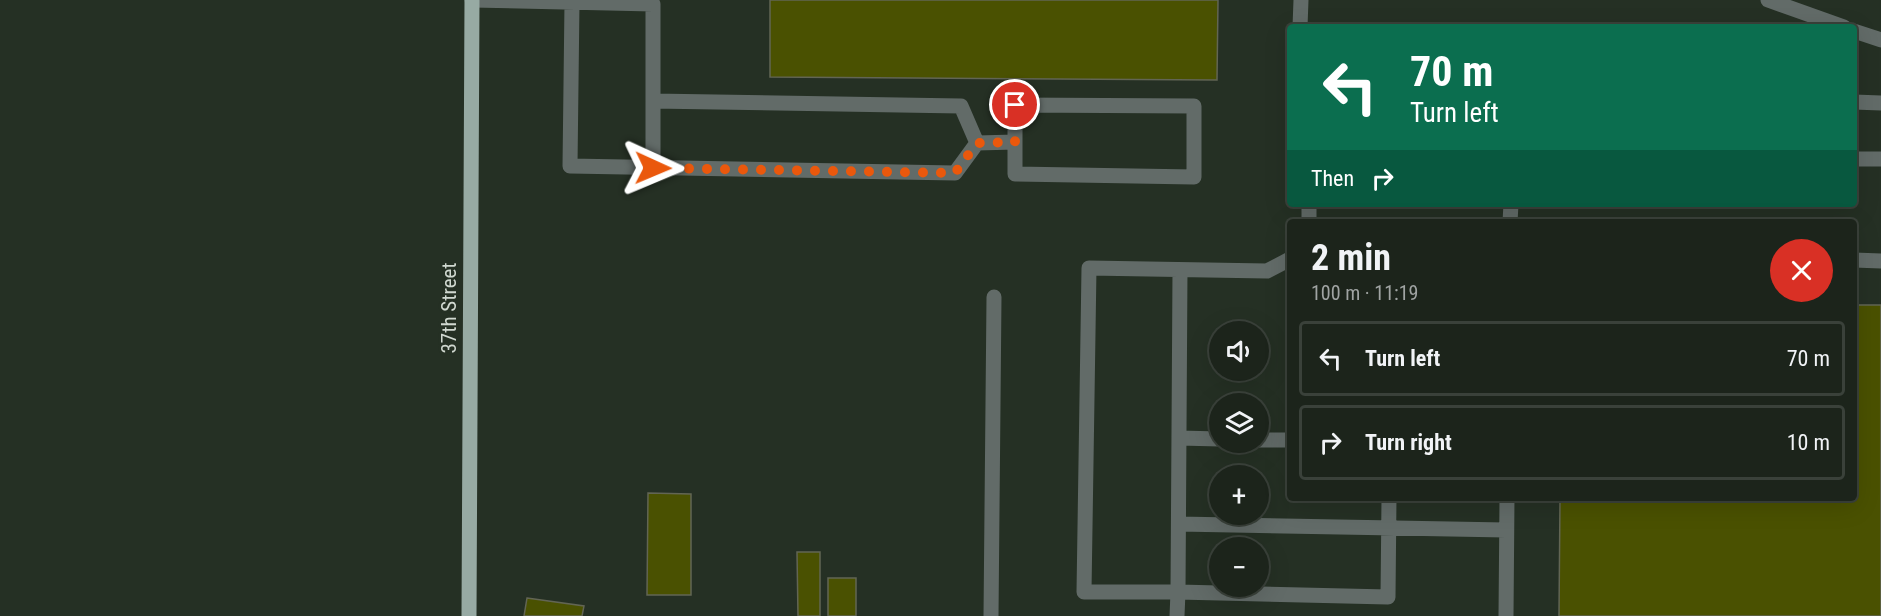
<!DOCTYPE html>
<meta charset="utf-8">
<style>
:root{--surface:#1c241b;--page:#252c24;--text:#f1f3f6;--muted:#a0a4a3;--line:#3a413a}
body{margin:0;font-family:"Roboto Condensed",sans-serif;background:var(--page);color:var(--text);height:100vh;display:flex;flex-direction:column;font-size:22px;white-space:nowrap}
*{box-sizing:border-box;margin:0}
p{font-size:20px;color:var(--muted)}
.icon{flex:none;width:33px;height:33px;fill:none;stroke:currentColor;stroke-width:2;stroke-linecap:round;stroke-linejoin:round}
.map{position:relative;flex:1;overflow:hidden}
.panel{position:absolute;left:1287px;top:219px;width:570px;height:282px;display:flex;flex-direction:column;background:var(--surface);border-radius:6px;box-shadow:0 6px 24px #0002,0 0 0 2px var(--line)}
.panel>*{flex:none}
.banner{position:absolute;left:1287px;top:24px;width:570px;height:183px;border-radius:6px;box-shadow:0 6px 24px #0002,0 0 0 2px var(--line);background:#0b6e4f;color:#fff;overflow:hidden}
.fabs{position:absolute;left:1209px;top:321px;display:grid;gap:12px}
.fabs a{display:grid;place-items:center;width:60px;height:60px;border-radius:50%;background:var(--surface);box-shadow:0 6px 24px #0002,0 0 0 2px var(--line);font-size:30px}
.pin{position:absolute;display:grid;place-items:center;width:51px;height:51px;color:#fff;margin:-26px;border:3px solid #fff;border-radius:50%;box-shadow:0 2px 6px #0007}
.me{position:absolute;width:66px;margin:-33px;rotate:91deg;stroke-linejoin:round;filter:drop-shadow(0 0 4px #0008)}
.turn{display:flex;align-items:center;gap:21px;height:126px;padding:0 24px;font-size:27px}
.turn .icon{width:78px;height:78px;stroke-width:2.5}
.turn b{display:block;font-size:42px;line-height:51px}
.then{display:flex;align-items:center;height:57px;padding:0 24px;background:#0003;gap:12px;font-size:22px}
.round{display:grid;place-items:center;flex:none;width:63px;height:63px;border-radius:32px;background:var(--page)}
.headline{display:flex;align-items:center;justify-content:space-between;height:102px;padding:0 24px}
h1{font-size:36px;font-weight:700;line-height:45px}
ul{padding:0;list-style:none}
li{display:flex;align-items:center;gap:18px;height:75px;margin:0 12px 9px;padding:0 12px;border:3px solid var(--line);border-radius:6px}
li div{flex:1}
li b{display:block;font-size:22px}
li em{font-style:normal}
.map>svg:first-child{display:block}
</style>
<div class="map">
<svg width="1881" height="616" viewBox="0 0 1881 616">
<rect width="100%" height="100%" fill="#253024"/>
<path fill="#4a5101" stroke="#626554" stroke-width="1.5" d="M770,0H1218L1217,80L770,77Z
M1854,305H1881V616H1559L1560,498H1854Z
M648,493L691,494V595H647Z
M797,552H820V616H798Z
M828,578H856V616H828Z
M527,598L584,606L582,616H524Z"/>
<g fill="none" stroke-linecap="round" stroke-linejoin="round">
<path stroke="#626b68" stroke-width="15" d="M472,0L653,4V168
M1768,0L1844,27
M572,2L570,166L955,173L977,143
M1300,27L1301,0
M1854,31L1881,40
M653,101L961,106L977,143
M1854,102L1881,103
M977,143L1015,142V174L1194,177V106L1015,105V142
M1854,159H1881
M1309,222V204
M1510,222L1511,204
M1854,260L1881,261
M1180,270L1178,592H1084L1089,268L1267,271L1290,259
M1179,438L1220,439
M1258,440H1290
M1179,524L1506,530
M991,616L994,297
M1177,616L1178,592L1388,597L1389,498
M1506,616L1507,498"/>
<path stroke="#97aaa3" stroke-width="15" d="M469,616L472,0"/>
</g>
<g fill="none" stroke-linecap="round" stroke-linejoin="round">
<path stroke="#ea580c" stroke-width="10" stroke-dasharray="0 18" d="M653,168L955,173L977,143L1015,142V105"/>
</g>
<g text-anchor="middle" dominant-baseline="central" stroke-width="5" stroke-linejoin="round" paint-order="stroke">
<g font-size="21" fill="#d0d8d0" stroke="#253024">
<text transform="translate(449 308) rotate(-90)">37th Street</text>
</g>
</g>
</svg>
<div class="fabs">
<a><svg class="icon" aria-label="sound" viewBox="0 0 24 24"><path d="M4 9h4l5-4v14l-5-4H4zM17 9q2 3 0 6"/></svg></a>
<a><svg class="icon" aria-label="layers" viewBox="0 0 24 24"><path d="M12 4l9 5-9 5-9-5zM3 14l9 5 9-5"/></svg></a>
<a>+</a>
<a>−</a>
</div>
<div class="pin" style="left:1015px;top:105px;background:#d93025"><svg class="icon" aria-label="arrive" viewBox="0 0 24 24"><path d="M6 21V4h12l-3 4 3 4H6"/></svg></div>
<svg class="me" style="left:653px;top:168px" viewBox="-20 -20 40 40"><path d="M0-17L14 15 0 8-14 15z" fill="#ea580c" stroke="#fff" stroke-width="4"/></svg>
<div class="banner">
<div class="turn"><svg class="icon" aria-label="left" viewBox="0 0 24 24"><path d="M17 20v-9H6M10 6l-5 5 5 5"/></svg><div><b>70 m</b>Turn left</div></div>
<div class="then">Then<svg class="icon" aria-label="right" viewBox="0 0 24 24"><path d="M7 20v-9h11M14 6l5 5-5 5"/></svg></div>
</div>
<section class="panel">
<div class="headline"><div><h1>2 min</h1><p>100 m · 11:19</p></div><a class="round" style="background:#d93025;color:#fff"><svg class="icon" aria-label="close" viewBox="0 0 24 24"><path d="M6 6l12 12M18 6L6 18"/></svg></a></div>
<ul>
<li><svg class="icon" aria-label="left" viewBox="0 0 24 24"><path d="M17 20v-9H6M10 6l-5 5 5 5"/></svg><div><b>Turn left</b></div><em>70 m</em></li>
<li><svg class="icon" aria-label="right" viewBox="0 0 24 24"><path d="M7 20v-9h11M14 6l5 5-5 5"/></svg><div><b>Turn right</b></div><em>10 m</em></li>
</ul>
</section>
</div>
